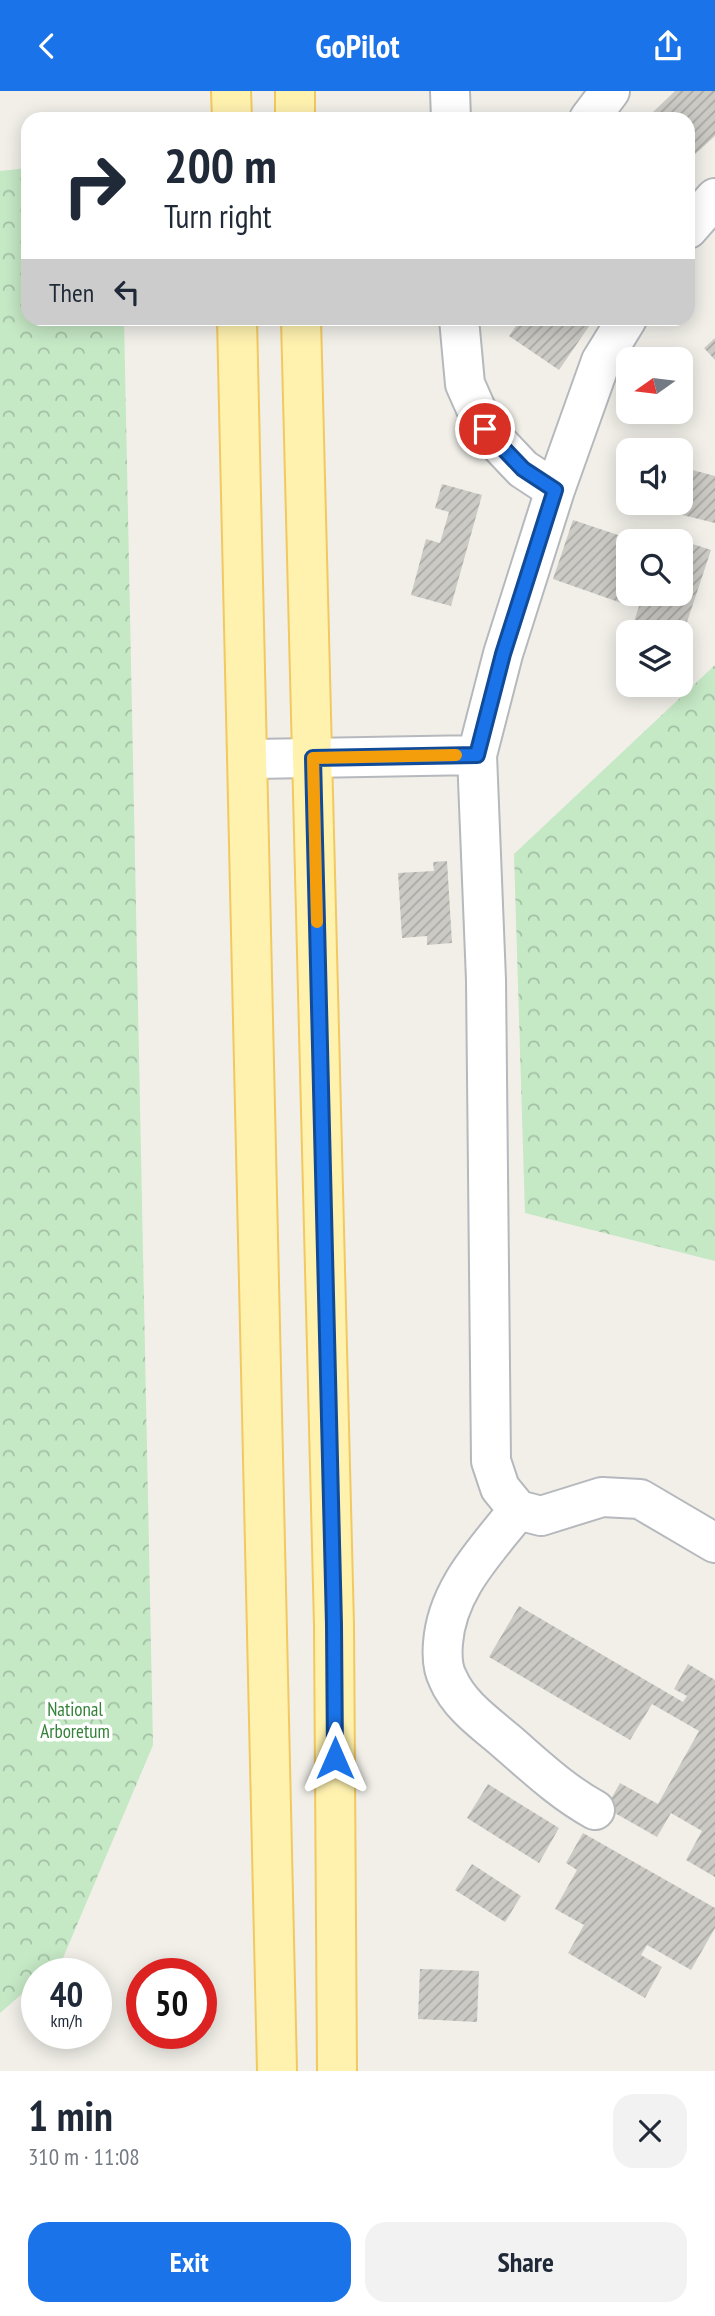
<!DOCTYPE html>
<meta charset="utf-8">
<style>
:root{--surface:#fff;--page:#f2f2f3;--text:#1f2937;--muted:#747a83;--accent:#1a73e8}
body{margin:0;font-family:"PT Sans Narrow",sans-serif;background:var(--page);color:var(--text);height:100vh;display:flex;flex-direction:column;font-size:26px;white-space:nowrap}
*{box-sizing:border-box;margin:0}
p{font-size:23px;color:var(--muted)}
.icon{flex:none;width:38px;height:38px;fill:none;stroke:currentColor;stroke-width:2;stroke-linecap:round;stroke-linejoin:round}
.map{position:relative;height:1980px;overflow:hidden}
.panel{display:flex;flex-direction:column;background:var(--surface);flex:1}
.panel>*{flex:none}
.guide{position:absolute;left:21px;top:21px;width:674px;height:214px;border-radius:21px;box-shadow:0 4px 18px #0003;background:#fff;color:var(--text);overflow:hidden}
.needle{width:46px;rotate:256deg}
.buttons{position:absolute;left:616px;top:256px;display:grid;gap:14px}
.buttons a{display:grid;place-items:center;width:77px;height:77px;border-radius:14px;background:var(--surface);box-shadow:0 4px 18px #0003;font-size:35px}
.speed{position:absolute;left:21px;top:1867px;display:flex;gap:14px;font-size:35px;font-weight:700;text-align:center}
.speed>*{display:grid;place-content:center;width:91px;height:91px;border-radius:50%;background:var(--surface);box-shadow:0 4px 18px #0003;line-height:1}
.speed small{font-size:18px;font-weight:400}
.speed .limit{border:10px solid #d22;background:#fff;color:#111}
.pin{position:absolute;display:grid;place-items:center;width:60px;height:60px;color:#fff;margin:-30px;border:4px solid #fff;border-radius:50%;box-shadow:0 2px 7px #0007}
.me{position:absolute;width:77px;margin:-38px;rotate:0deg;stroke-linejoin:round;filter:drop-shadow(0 0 5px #0008)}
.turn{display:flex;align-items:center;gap:24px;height:147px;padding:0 28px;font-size:32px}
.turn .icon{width:91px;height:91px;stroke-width:2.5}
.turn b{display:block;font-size:49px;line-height:60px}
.then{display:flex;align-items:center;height:66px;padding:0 28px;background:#0003;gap:14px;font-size:26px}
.round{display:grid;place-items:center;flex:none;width:74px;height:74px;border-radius:21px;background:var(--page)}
.headline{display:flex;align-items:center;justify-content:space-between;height:119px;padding:0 28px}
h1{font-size:42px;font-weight:700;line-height:52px}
.primary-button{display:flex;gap:14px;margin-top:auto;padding:14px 28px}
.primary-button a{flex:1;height:80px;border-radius:21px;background:var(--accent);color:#fff;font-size:28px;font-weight:700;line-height:80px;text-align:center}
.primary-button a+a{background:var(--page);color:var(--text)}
header{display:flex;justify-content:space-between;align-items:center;height:91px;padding:0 28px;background:var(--accent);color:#fff;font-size:32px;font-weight:700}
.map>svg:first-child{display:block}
</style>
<header><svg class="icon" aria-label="back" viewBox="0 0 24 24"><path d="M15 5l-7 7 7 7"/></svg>GoPilot<svg class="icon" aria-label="share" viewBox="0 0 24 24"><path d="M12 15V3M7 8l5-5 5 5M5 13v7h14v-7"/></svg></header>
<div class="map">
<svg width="715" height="1980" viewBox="0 0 715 1980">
<defs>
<pattern id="forest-crowns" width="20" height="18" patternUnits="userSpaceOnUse" patternTransform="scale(1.75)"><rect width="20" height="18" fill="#c5e8c5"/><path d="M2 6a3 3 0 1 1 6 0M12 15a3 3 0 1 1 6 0" fill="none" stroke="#a3c0a4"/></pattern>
<pattern id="building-hatch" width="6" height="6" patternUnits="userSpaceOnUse" patternTransform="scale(1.75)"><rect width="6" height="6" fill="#cccac5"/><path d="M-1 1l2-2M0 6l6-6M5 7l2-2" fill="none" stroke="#a9a8a4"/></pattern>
</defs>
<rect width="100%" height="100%" fill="#f1efe8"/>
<path fill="url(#forest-crowns)" d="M28,77V228H124L153,1654L63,1867L45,1883H37V1890L0,1922V80Z
M715,574V1170L525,1122L514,763Z"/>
<path fill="url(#building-hatch)" d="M675,0H715V45L694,64L688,58V28H660L653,21Z
M521,228H594L559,279L509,245Z
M715,247V269L704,257Z
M681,376L715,385V432L670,421L672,411H681Z
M442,393L482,404L451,515L411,504L426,448L440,452L449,421L435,417Z
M573,429L633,449L628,450V502H635L630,515L553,488Z
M662,443L711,459L681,549V541H631L643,502H681V450H660Z
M447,770L452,852L427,854V845L402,847L398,782L434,780L433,771Z
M519,1515L683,1611L687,1605L674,1598L688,1573L715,1589V1786L686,1769L702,1740L671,1722L657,1746L606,1717L620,1692L658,1713L699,1640L652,1613L630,1649L489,1566Z
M488,1693L559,1737L539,1772L467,1727Z
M583,1742L715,1817V1837L691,1879L647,1854L641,1864L662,1876L645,1907L568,1862L584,1834L555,1818L577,1779L566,1772Z
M472,1773L521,1805L505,1831L455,1799Z
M420,1878L479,1880L477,1931L418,1928Z"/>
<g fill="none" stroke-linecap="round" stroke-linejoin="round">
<defs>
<path id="minor" d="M450,0L451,28
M589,28L610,0
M688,138L715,107
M459,228L465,293L485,338L523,378L555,399
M627,228L601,270L555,399L503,563L477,664L486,889L491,1370L500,1397L518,1419L541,1425L602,1406L640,1408L715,1452
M248,668L477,664
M518,1419C486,1460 447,1498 443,1552C442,1564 442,1577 448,1588C459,1614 485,1632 506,1650C535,1675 562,1701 595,1719"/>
<path id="major" d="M231,0L232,28
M295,0V28
M237,228L277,1980
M301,228L334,1534L337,1980"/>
</defs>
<use href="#minor" stroke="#b5b8bc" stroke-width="42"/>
<use href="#major" stroke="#f2c960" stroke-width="42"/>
<use href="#minor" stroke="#fff" stroke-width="38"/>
<use href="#major" stroke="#fff2af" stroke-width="38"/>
</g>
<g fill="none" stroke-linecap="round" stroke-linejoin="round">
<defs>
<path id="route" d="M335,1667L334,1534L313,667L477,664L503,563L555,399L523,378L485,338"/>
</defs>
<use href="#route" stroke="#114b97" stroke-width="18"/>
<use href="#route" stroke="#1a73e8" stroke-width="12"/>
<path stroke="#f59e0b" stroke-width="12" d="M317,831L313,667L456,664"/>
</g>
<g text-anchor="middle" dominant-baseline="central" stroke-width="7" stroke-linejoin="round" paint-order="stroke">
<g font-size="19" fill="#348238" stroke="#fff">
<text x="75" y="1618">National<tspan x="75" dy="22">Arboretum</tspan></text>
</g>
</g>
</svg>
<div class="buttons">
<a><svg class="needle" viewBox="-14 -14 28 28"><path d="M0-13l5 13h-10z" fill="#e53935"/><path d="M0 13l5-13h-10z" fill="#747a83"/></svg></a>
<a><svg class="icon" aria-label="sound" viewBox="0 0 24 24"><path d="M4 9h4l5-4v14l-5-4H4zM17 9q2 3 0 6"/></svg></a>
<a><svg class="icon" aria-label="search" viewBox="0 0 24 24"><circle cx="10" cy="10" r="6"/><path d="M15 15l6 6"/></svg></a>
<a><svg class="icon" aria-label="layers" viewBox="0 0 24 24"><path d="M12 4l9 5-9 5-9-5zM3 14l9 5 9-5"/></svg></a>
</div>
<div class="speed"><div>40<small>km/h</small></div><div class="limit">50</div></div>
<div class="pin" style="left:485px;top:338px;background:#d93025"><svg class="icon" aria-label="arrive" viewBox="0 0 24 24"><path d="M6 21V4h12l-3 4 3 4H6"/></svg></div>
<svg class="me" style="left:335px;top:1667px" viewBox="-20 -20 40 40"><path d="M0-17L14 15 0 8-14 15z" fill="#1a73e8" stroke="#fff" stroke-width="4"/></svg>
<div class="guide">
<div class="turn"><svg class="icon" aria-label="right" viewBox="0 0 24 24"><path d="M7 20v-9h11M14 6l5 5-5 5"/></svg><div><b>200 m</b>Turn right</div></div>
<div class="then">Then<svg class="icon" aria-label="left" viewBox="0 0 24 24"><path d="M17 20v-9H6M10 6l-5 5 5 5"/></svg></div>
</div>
</div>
<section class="panel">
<div class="headline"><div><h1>1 min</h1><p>310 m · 11:08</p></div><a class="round"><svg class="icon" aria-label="close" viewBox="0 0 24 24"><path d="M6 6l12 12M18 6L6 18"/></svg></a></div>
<div class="primary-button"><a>Exit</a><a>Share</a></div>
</section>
